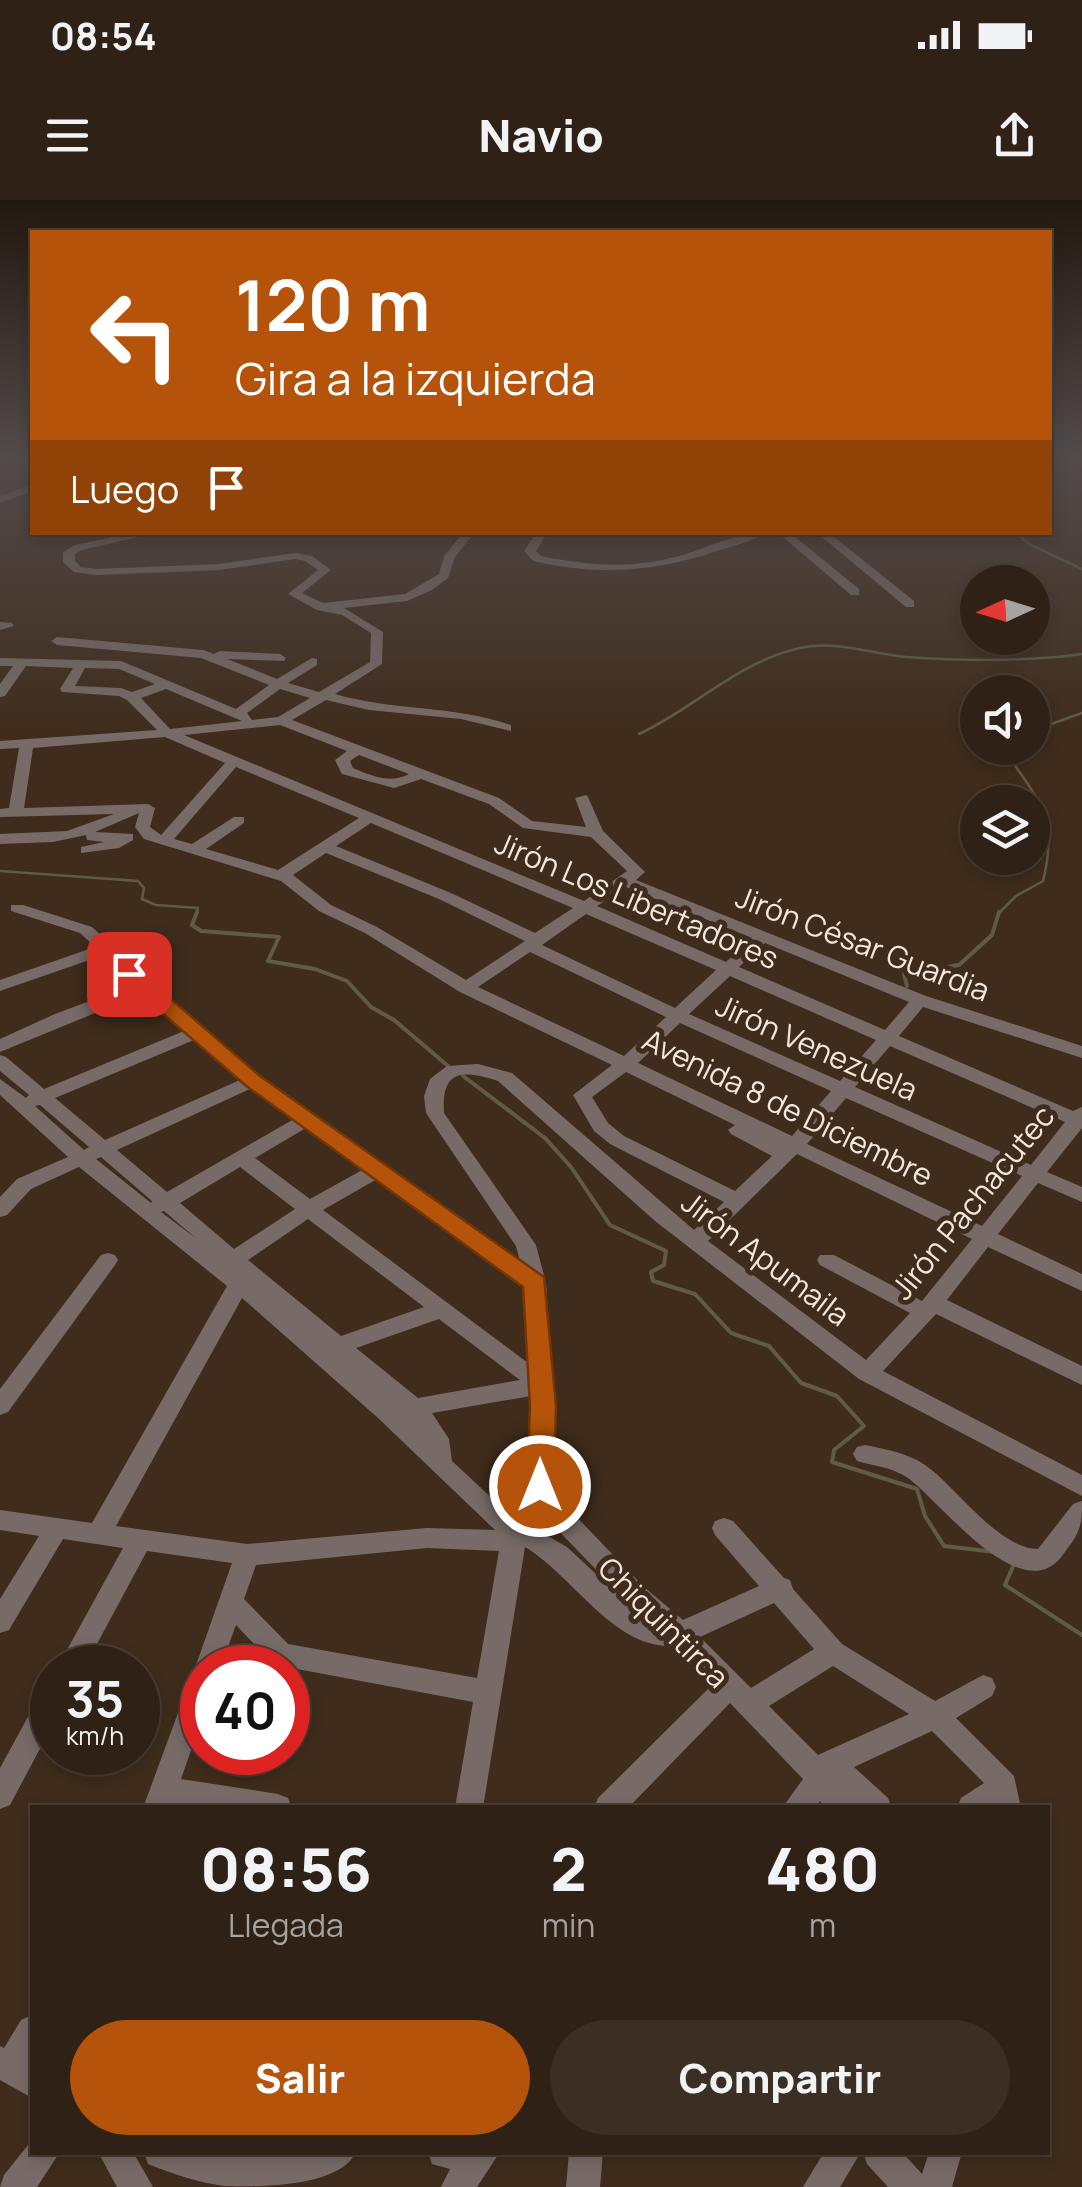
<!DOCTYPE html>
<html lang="es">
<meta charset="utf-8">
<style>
:root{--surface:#2f2115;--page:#3b2e22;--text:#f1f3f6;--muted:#a7a3a0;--line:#4a3e34;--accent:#b45309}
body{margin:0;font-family:Manrope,sans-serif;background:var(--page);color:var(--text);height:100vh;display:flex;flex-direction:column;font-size:38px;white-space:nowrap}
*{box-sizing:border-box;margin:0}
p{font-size:32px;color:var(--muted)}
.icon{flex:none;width:55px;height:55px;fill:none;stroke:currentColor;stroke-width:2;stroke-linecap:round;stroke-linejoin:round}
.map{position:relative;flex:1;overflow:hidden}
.panel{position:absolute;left:30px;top:1605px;width:1020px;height:350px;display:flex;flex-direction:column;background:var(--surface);border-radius:0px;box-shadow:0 5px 15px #0003,0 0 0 2px var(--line)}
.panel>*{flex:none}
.top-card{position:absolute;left:30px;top:30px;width:1022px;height:305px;border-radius:0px;box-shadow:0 5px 15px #0003,0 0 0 2px var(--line);background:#b45309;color:#fff;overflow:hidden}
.needle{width:65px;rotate:266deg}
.tools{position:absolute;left:960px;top:365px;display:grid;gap:20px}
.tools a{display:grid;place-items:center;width:90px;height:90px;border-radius:50%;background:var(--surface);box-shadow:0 5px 15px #0003,0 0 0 2px var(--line);font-size:50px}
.speed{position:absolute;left:30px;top:1445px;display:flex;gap:20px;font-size:50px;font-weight:700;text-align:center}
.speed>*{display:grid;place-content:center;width:130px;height:130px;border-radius:50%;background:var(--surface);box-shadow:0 5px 15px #0003,0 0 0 2px var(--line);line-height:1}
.speed small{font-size:25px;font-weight:400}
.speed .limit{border:15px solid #d22;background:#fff;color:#111}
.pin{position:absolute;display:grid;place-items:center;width:85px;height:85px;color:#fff;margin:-42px;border-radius:20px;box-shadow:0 5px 15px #0006}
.me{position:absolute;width:110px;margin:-55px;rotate:0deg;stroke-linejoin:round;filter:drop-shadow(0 0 8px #0008)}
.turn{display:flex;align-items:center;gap:35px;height:210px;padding:0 40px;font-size:45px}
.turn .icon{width:130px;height:130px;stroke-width:2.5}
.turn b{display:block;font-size:70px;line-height:85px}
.then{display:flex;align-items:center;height:95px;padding:0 40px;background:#0003;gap:20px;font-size:38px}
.eta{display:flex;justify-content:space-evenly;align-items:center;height:170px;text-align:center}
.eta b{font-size:60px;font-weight:800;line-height:70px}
.cta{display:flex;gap:20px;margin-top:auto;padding:20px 40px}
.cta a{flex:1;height:115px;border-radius:60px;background:var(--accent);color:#fff;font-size:40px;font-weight:800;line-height:115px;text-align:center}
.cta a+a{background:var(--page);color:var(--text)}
.status{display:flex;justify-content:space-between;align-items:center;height:70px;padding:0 50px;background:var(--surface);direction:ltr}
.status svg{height:28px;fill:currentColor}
header{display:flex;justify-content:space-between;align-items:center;height:130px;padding:0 40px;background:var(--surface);font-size:45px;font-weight:800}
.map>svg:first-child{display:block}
</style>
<div class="status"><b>08:54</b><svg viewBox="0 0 49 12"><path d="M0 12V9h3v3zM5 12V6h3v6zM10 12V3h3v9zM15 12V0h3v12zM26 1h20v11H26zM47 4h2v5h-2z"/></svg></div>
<header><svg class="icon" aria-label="menu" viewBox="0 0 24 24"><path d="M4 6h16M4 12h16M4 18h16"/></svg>Navio<svg class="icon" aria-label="share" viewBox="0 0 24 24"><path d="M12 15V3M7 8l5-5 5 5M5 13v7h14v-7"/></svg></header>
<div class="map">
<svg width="1082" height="1987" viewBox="0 0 1082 1987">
<rect width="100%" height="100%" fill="#3f2c1c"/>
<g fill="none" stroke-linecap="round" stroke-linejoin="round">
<path stroke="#5f5c46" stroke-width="2.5" d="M1029,332L1022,338L1029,344L1082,369
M1032,531L1082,513
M639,534C695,508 737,462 800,448C836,440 871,454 906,457C965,461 1024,462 1082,454
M0,671L138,681L144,688L142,699L156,705L198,708L196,714
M998,714L1016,696L1043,681C1058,622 1042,604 1009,557L1008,548"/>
<path stroke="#5f5c46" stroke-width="4" d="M197,712L192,725L201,731L279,737L268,761L315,769L347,781L371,807L394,820L448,866
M907,786L904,774L959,765L992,735L999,712
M463,876L545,938L571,967L610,1025L666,1051L664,1065L651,1072L653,1081L695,1094L731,1133L769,1146L801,1183L837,1196L864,1226L834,1250L832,1262L917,1289L925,1316L944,1346L995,1352
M1014,1364L1005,1385L1082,1435"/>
<path fill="#786b67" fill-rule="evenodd" d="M32,285V291L0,303V296Z
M136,332H160L82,350L75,354V361L81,367L96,369L219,364L295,353L312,356L331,370L302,393L323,403L405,394L439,374L444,356L464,332H475L455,357L448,378L432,390L407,401L344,408L383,432L382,464L335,494C393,511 453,505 511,525V531L461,519L369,510L326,500L292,520L499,598L532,621L586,627L575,598L587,595L603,631L645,672L636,680L926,796L1082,846V858L923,807L899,836L1073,911L1082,907V928L1047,972L1082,987V1002L1038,983L998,1034L1082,1074V1091L988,1047L947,1100L1082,1166V1185L936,1114L883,1171L1082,1275V1296L859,1179L655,1021L498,881C463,870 441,869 444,913L536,1045L546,1083L553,1185L552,1285L567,1307L644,1387L683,1420L759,1386L715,1335L712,1328L715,1321L724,1318L733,1321L784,1378L790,1380L793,1389L842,1444L935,1501L983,1475L992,1478L996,1487L992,1496L956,1518L1014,1576L1021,1608H957L961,1598L984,1583L932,1531L854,1567L888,1598L892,1608H825L820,1601L815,1608H782L803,1579L730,1503L628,1608H594L598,1598L712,1485L674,1446C613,1449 575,1377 525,1347L483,1608H455L473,1502L281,1466L202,1468V1519L181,1579L278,1594L288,1598L292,1608H191L172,1605L171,1608H143L189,1483L197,1473L195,1468L232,1363L147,1351L84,1468H57L123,1348L63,1339L9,1430L0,1433V1399L39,1336L0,1330V1310L92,1323L227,1086L79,967L31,989L7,1015L0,1017V997L17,979L68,957L0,895V879L26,898L29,895L0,871V855L6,857L44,889L184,831L144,793L0,852V839L55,814L135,784L104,755L0,791V780L95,747L80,733L11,711V705H23L92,727L238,861L520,1061L516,1046L426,913L424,896L430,879L447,866L478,864L512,873L694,1030L724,1002L610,944L594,931L573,895L612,865L460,792L365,733L319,711L281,681L144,639L135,627L139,613L95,632L133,634V640L119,648L81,653V647L104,642L87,640L86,635L53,642L0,644V634L67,631L114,614L0,617V609L9,608L19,548L0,549V541L157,530L127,500L119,496L62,492L60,489L73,468L26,466L5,496L0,497V484L13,466H0V458L121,461L236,509L269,485L201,458L57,445L51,441L57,437L203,450L214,454L220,451L280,454L286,458L284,461L227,459L277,479L312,458L317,459V465L288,483L319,492L370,462L371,433L342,415L317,410L288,394L318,370L305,361L295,359L219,370L96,375L74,372L63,362V352L75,345ZM85,468L119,469L155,484L132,492L121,488L75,486ZM166,489L242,521H243L170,529L141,498ZM280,489L310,498L278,517L252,520L247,513ZM280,525L347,551L335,560L342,574L394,588L421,579L489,604L523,628L591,637L627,671L584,701L184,535ZM165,537L225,563L161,635L150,627L155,608L148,604L24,608L33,548ZM359,555L409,574C390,584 372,576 353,568L350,561ZM236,567L359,618L278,670L206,649L244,623V617H234L192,644L174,639ZM371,623L573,708L535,733L451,693L336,646ZM326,653L439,699L525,741L466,780L377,727L331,705L293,675ZM626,687L752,738L726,762L597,706ZM586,714L716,770L675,808L542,745ZM765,743L909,802L885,830L739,767ZM530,752L666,817L624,856L478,787ZM730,776L876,840L840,881L689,814ZM680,823L831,891L792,936L638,863ZM194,840L240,880L105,940L55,898ZM890,846L1065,922L1031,965L855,887ZM626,872L735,925L728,930L731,934L772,956L735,991L624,936L608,923L592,897ZM252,888L294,919L167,992L117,950ZM846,898L1022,976L982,1026L807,944ZM40,905L89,947L84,950L35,906ZM306,928L364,969L310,999L255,958ZM797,954L972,1039L922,1101L834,1055H820L817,1060L820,1065L910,1113L866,1160L708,1041ZM101,957L152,1001L151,1003L96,959ZM240,967L295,1009L234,1049L180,1003ZM377,979L522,1085L528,1163L323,1010ZM164,1011L197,1039L161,1012ZM308,1019L424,1107L341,1136L248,1060ZM242,1098L378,1218L495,1330L427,1328L247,1344L116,1326ZM439,1119L520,1180L418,1198L356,1148ZM531,1196L528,1286L549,1321L643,1418L567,1347L508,1313L452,1261L449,1239L432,1213ZM427,1348L499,1351L477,1478L288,1444L244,1399L256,1365ZM774,1403L814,1449L751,1488L700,1437ZM236,1425L258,1448L225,1455ZM833,1466L909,1514L818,1555L769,1506Z
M537,332H548L536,351L541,356C588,366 632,369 679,356C708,348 737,332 768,332C753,341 734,346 717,351C655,372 597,376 533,361L524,351Z
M777,332H789L859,389V395H851Z
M816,332H828L914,401V407H906Z
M0,422L12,423L14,426L0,430Z
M108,1053L115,1055L118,1060L115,1065L8,1212L0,1215V1189L101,1055Z
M865,1245C885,1249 908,1253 925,1265C957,1287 997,1348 1038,1349L1073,1304L1082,1301C1082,1330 1079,1333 1062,1356C1021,1410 940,1301 908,1278C892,1267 874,1266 857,1261L853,1254L857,1247Z
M52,1488V1526L10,1605L0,1609V1568L42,1491Z
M32,1815V1898L0,1880V1846L4,1848L21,1820Z
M32,1940V1952H60L37,1987H0L4,1975Z
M98,1952H133L153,1987H117Z
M144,1952H222L253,1956L356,1952C340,1987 261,1987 225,1986C199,1983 173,1974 148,1964Z
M428,1952H500L477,1987H441L450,1969L432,1964Z
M569,1952H603L600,1987H566Z
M824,1952H861L840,1987H803Z
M863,1952H902L922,1974L929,1952H962L952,1987H888L867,1964Z"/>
</g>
<linearGradient id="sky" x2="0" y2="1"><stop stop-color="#23180f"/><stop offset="0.48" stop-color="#524b4b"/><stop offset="1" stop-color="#524b4b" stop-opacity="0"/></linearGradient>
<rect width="1082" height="535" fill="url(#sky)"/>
<path fill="#b45309" stroke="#753606" stroke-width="2.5" d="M129,768L136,769L260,876L544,1077L556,1206L554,1286L550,1294L540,1297L531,1294L527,1286L530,1206L523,1087L245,885L122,778V769Z"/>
<g text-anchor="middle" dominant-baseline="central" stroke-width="10" stroke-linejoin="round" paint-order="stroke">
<g font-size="30" fill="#f4e8de" stroke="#3f2c1c">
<text transform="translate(637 700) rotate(23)">Jirón Los Libertadores</text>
<text transform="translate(863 743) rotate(21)">Jirón César Guardia</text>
<text transform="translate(817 847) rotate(24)">Jirón Venezuela</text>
<text transform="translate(788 907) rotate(26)">Avenida 8 de Diciembre</text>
<text transform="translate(972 1002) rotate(-51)">Jirón Pachacutec</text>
<text transform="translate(766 1058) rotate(37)">Jirón Apumaila</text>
<text transform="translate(664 1422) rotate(45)">Chiquintirca</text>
</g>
</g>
</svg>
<div class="tools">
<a><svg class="needle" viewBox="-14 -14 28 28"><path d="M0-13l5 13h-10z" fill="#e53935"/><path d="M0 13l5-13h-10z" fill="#a7a3a0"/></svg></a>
<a><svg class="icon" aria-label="sound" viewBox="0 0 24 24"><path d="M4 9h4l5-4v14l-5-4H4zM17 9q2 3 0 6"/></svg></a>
<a><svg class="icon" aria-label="layers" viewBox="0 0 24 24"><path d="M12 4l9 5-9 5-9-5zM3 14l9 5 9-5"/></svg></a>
</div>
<div class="speed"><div>35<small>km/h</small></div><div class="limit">40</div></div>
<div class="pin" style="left:129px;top:774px;background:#d93025"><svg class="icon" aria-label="arrive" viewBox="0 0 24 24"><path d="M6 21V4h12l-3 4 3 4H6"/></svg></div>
<svg class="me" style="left:540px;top:1286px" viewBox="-20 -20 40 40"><circle r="17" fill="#b45309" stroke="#fff" stroke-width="3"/><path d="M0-11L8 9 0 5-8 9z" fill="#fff"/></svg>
<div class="top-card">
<div class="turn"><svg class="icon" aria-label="left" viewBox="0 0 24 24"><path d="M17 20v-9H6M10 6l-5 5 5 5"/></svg><div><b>120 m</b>Gira a la izquierda</div></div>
<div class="then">Luego<svg class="icon" aria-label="arrive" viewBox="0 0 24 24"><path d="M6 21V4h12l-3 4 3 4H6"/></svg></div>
</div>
<section class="panel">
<div class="eta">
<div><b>08:56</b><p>Llegada</p></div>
<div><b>2</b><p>min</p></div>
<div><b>480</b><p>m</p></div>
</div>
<div class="cta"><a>Salir</a><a>Compartir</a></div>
</section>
</div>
